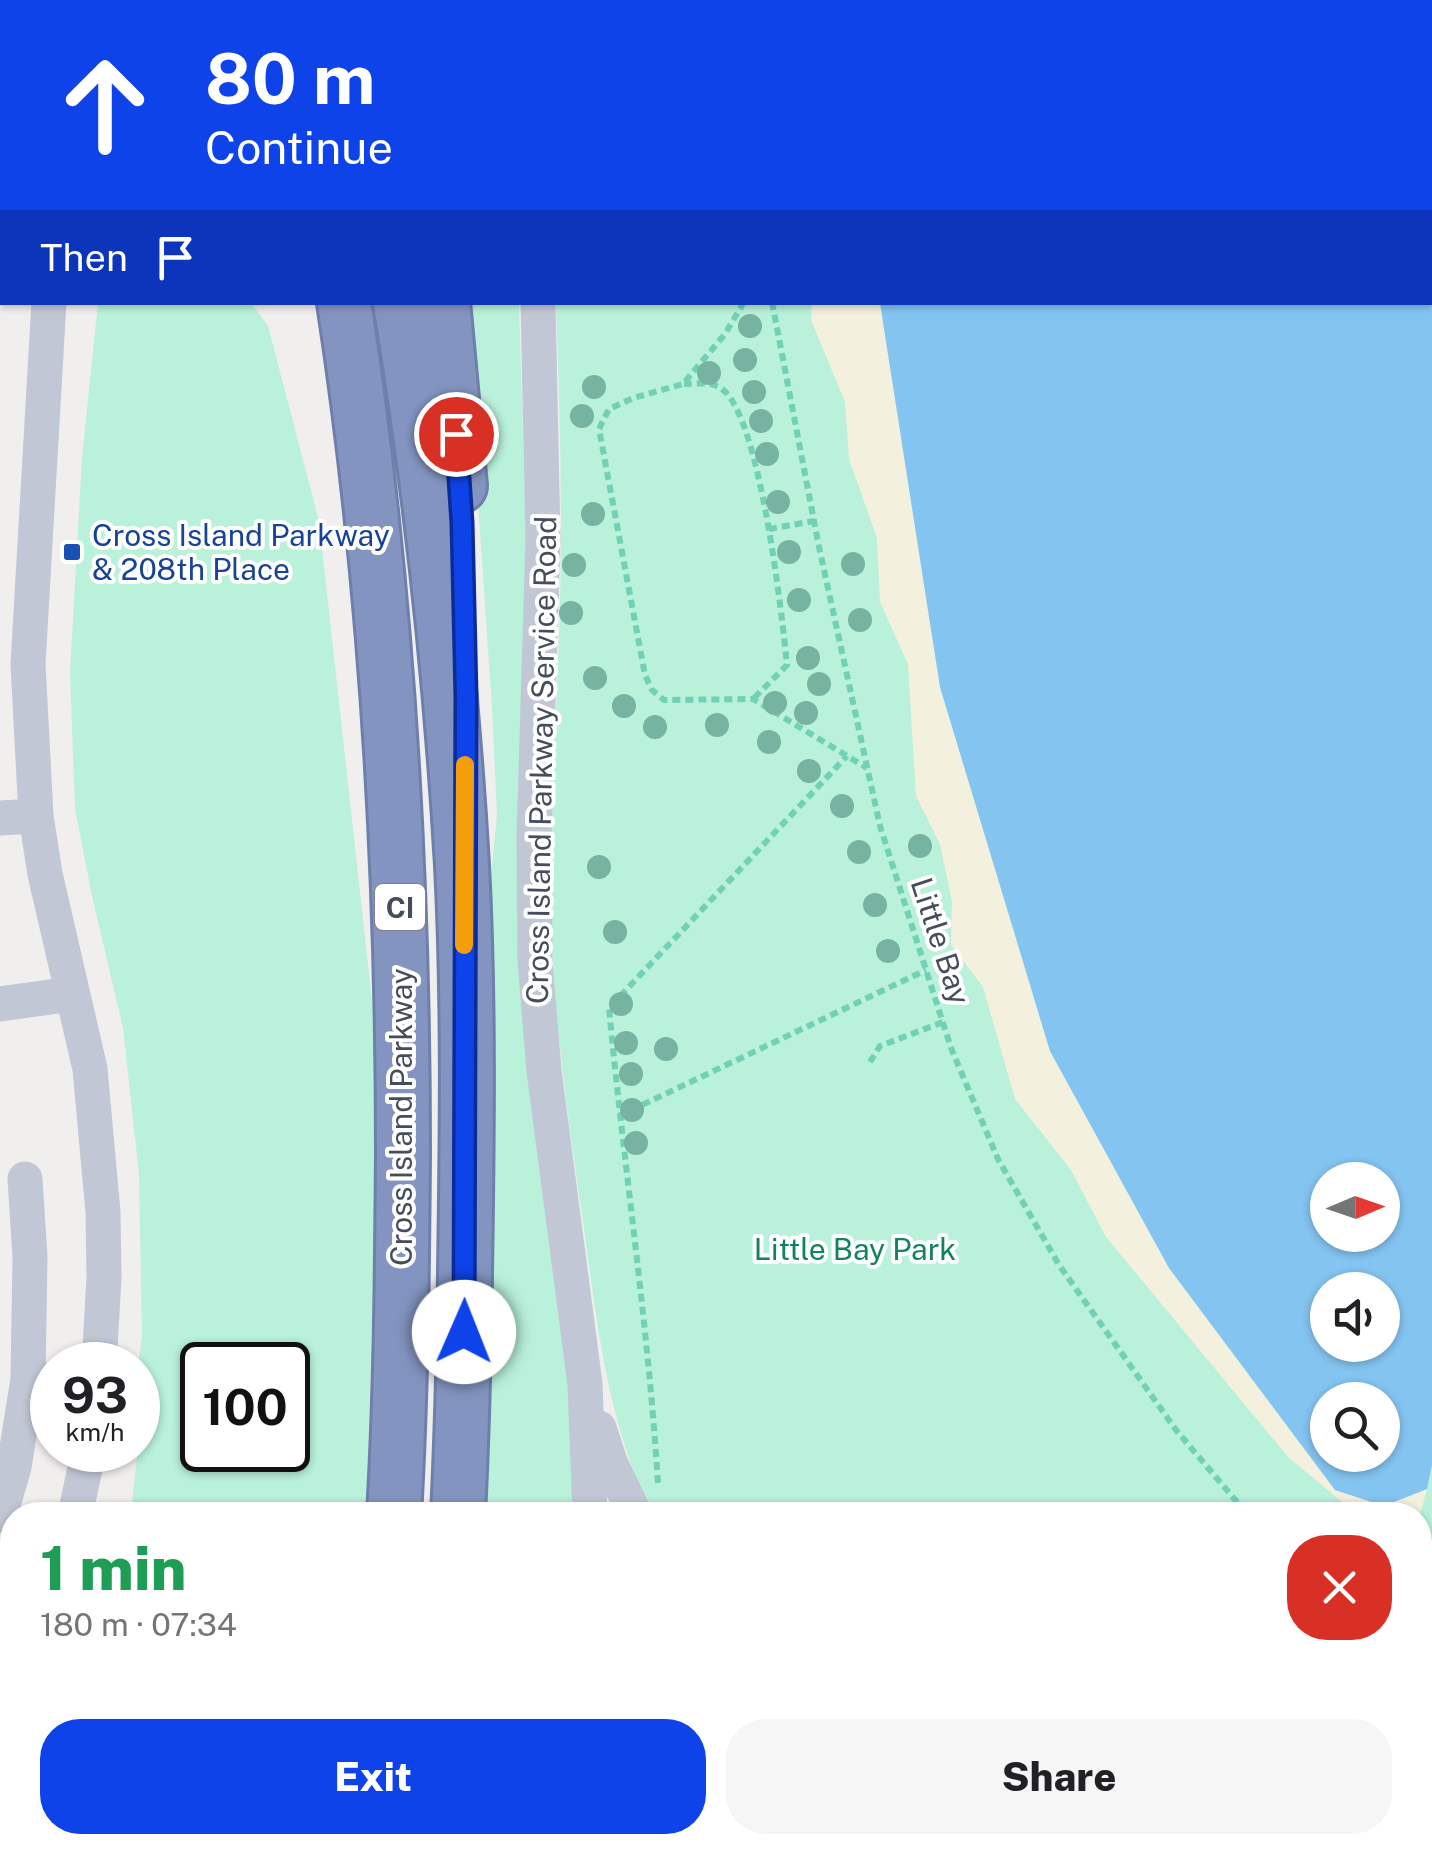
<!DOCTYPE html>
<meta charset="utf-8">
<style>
:root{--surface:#fff;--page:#f6f6f6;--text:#202124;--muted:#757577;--accent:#0f43ea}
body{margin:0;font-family:"Public Sans",sans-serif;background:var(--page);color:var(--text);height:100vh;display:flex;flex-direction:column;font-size:38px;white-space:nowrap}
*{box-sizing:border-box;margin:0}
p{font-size:32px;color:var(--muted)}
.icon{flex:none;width:55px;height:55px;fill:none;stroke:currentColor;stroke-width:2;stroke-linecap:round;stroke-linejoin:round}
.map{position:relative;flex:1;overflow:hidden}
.side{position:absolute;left:0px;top:1502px;width:1432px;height:352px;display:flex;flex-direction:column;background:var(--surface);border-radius:40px 40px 0 0;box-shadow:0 2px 8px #0004}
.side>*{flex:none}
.hud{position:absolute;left:0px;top:0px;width:1432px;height:305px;box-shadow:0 2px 8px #0004;background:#0f43ea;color:#fff;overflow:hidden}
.needle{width:65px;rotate:88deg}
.controls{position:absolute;left:1310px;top:1162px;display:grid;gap:20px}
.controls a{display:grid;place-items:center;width:90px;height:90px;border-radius:50%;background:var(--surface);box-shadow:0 2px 8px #0004;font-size:50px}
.speed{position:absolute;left:30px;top:1342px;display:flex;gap:20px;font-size:50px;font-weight:700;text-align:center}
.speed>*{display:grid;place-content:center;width:130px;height:130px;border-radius:50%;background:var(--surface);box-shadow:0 2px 8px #0004;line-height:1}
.speed small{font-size:25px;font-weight:400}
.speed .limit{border:5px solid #111;border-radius:15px;background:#fff;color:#111}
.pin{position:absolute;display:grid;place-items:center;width:85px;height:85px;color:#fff;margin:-42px;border:5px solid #fff;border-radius:50%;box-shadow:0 2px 10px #0007}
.me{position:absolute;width:110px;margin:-55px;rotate:1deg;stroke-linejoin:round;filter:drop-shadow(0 0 8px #0008)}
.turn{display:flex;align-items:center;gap:35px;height:210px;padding:0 40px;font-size:45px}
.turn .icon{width:130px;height:130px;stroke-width:2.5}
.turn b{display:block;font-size:70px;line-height:85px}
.then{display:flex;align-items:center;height:95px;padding:0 40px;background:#0003;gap:20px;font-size:38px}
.round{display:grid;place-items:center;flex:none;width:105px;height:105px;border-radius:40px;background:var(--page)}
.headline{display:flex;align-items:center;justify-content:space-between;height:170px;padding:0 40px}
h1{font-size:60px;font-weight:800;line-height:75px;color:#1e9e55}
.button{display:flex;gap:20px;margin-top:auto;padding:20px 40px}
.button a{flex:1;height:115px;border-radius:40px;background:var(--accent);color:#fff;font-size:40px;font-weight:800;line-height:115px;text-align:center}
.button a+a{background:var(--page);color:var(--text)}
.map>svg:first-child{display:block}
</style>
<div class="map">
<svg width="1432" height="1853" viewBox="0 0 1432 1853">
<rect width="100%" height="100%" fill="#f1eeee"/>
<path fill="#b9f1da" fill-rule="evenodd" d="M535,0H845V2H535Z
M98,303H251L268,326L319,521L375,1028V1223L366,1515H129L132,1502L138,1450V1367L142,1337L139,1174L123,1028L92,896L75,809L70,673L82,458ZM202,1365H288V1450H202Z
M460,303H519L526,532L519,783L567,1356L577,1515H484L490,1368L494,1109L489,899L497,815L492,707L475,458Z
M556,303H880L940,687L1335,1490L1385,1506L1427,1489L1432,1465V1631L1420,1658V1515H653C607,1424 597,1322 583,1222C570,1130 556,1038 552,945C548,842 556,738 559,635C563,524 560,413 556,303Z
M197,1843H336L335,1853H204Z
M457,1843H549L547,1853H456Z
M630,1843H706L743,1853H628Z
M1021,1843H1339L1336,1853H1047Z"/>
<path fill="#f3f1dd" d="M812,303H880L940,687L1050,1051L1169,1268L1335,1490L1384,1506L1427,1489L1420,1515H1358L1289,1458L1106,1237L1071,1170L1015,1099L983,987L951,945L952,902L940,844L916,796L908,664L880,602L877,538L849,459L845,402L811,320Z"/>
<path fill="#84c4f1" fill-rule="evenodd" d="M845,0H1432V1465L1427,1489L1384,1506L1335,1490L1169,1268L1050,1051L940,687L880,303L1430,302V2H845ZM1328,1180H1382V1235H1328ZM1328,1290H1382V1345H1328ZM1328,1400H1382V1455H1328Z
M1432,1631V1853H1349L1343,1843L1420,1842V1658Z"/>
<path fill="#caccd4" d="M26,1842H89L109,1853H27L31,1846Z"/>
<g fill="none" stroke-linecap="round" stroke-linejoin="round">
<defs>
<path id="highway" d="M273,0V2
M344,0L345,2
M404,0V2
M344,302C387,584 403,868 403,1153C402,1274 401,1394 394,1515
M400,302C431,489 451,676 462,865C469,1001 467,1138 465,1273C464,1354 462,1434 458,1515
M443,302L460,486
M189,1842L194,1853
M364,1853L366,1842
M428,1853L429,1842
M564,1853L566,1842"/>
</defs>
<use href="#highway" stroke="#6e7fac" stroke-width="58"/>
<path stroke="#70d1b5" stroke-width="6" stroke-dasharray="8 5" stroke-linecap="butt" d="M739,0V2
M744,302L725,334L683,384L633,398L609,409L599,429L645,675L652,690L664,700L753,699L867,768
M772,302L819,547L880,826L951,1048L998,1159L1059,1265L1176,1430L1248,1515
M684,384C696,384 711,381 722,389C760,416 782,615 787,665L753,699
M769,529L814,521
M870,1062L880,1046L943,1022
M619,1116L926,970
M658,1483C648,1324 624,1167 609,1008L847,756
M1053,1842L1057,1845
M1244,1853L1249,1842"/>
<path stroke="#c1c7d4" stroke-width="35" d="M56,0V2
M470,0L471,2
M516,0V2
M49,302L28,664L36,816L45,874L90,1069L103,1212L104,1278L99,1365
M538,302L543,539L534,837L535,960L544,1071L585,1384L590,1515
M0,818L36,816
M0,1004L72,994
M599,1428L610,1462L635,1515
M0,1515L14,1467L28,1379L30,1257L25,1179
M75,1515L89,1450
M0,1728L12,1699
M857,1842L902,1853
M983,1842L1001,1853"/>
<use href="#highway" stroke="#8394c0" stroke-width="52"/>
</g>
<g fill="#76b3a0">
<circle cx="750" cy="326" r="12"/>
<circle cx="745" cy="360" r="12"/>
<circle cx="709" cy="373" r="12"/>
<circle cx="594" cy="387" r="12"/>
<circle cx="754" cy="392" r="12"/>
<circle cx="582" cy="416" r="12"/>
<circle cx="761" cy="421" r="12"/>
<circle cx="767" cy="454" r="12"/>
<circle cx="778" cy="502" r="12"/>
<circle cx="593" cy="514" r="12"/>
<circle cx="789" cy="552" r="12"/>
<circle cx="853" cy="564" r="12"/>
<circle cx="574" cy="565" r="12"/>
<circle cx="799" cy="600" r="12"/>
<circle cx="571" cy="613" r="12"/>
<circle cx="860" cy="620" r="12"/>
<circle cx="808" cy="658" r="12"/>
<circle cx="595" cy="678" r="12"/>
<circle cx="819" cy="684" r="12"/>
<circle cx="775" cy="703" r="12"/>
<circle cx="624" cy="706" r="12"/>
<circle cx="806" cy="713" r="12"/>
<circle cx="717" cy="725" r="12"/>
<circle cx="655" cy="727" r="12"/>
<circle cx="769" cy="742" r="12"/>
<circle cx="809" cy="771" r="12"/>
<circle cx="842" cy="806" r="12"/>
<circle cx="920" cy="846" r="12"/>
<circle cx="859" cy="852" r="12"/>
<circle cx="599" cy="867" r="12"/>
<circle cx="875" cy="905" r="12"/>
<circle cx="615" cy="932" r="12"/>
<circle cx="888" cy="951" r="12"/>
<circle cx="621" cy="1004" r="12"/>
<circle cx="626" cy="1043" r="12"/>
<circle cx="666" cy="1049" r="12"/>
<circle cx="631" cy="1074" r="12"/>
<circle cx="632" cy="1110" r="12"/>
<circle cx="636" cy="1143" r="12"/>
</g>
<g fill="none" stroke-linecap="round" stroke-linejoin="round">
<defs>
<path id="route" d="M456,434L462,523L466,696L464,1332"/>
</defs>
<use href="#route" stroke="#0a2c98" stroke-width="25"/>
<use href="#route" stroke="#0f43ea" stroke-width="18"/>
<path stroke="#f59e0b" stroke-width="18" d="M464,945L465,765"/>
</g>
<rect fill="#1a4fb4" stroke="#fff" stroke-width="4" x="62" y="542" width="20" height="20" rx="5"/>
<g text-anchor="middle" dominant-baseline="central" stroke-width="8" stroke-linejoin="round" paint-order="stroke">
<rect fill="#fff" stroke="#7d828e" stroke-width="2.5" x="375" y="884" width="50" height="46" rx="8"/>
<g font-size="28" font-weight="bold" fill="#454d5d">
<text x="400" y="907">CI</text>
</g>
<g font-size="30" fill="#164399" stroke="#fff" text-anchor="start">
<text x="92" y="535">Cross Island Parkway<tspan x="92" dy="34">&amp; 208th Place</tspan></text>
</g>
<g font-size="30" fill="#454d5d" stroke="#fff">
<text transform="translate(541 760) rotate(-89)">Cross Island Parkway Service Road</text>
<text transform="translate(941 941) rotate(72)">Little Bay</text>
<text transform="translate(401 1117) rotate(-90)">Cross Island Parkway</text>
</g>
<g font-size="30" fill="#128260" stroke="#fff">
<text x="855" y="1249">Little Bay Park</text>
</g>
</g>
</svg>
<div class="controls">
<a><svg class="needle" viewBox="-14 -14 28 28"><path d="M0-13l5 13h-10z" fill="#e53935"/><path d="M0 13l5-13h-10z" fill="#757577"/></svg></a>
<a><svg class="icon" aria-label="sound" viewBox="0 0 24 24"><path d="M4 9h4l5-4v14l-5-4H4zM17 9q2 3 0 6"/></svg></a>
<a><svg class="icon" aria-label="search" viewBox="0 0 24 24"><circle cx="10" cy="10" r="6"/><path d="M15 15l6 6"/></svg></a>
</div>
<div class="speed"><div>93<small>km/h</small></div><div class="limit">100</div></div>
<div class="pin" style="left:456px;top:434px;background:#d93025"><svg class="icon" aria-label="arrive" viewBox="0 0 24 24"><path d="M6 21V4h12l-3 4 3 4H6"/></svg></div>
<svg class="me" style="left:464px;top:1332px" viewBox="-20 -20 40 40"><circle r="19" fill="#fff"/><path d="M0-13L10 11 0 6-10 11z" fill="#0f43ea"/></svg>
<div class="hud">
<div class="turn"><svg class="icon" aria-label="ahead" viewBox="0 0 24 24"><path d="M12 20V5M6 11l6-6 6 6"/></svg><div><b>80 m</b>Continue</div></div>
<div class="then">Then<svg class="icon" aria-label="arrive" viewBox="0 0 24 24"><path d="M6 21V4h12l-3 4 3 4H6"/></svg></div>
</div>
<section class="side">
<div class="headline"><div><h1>1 min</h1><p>180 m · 07:34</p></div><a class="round" style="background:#d93025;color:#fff"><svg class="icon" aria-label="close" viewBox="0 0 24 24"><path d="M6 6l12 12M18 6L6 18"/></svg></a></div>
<div class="button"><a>Exit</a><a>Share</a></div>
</section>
</div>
